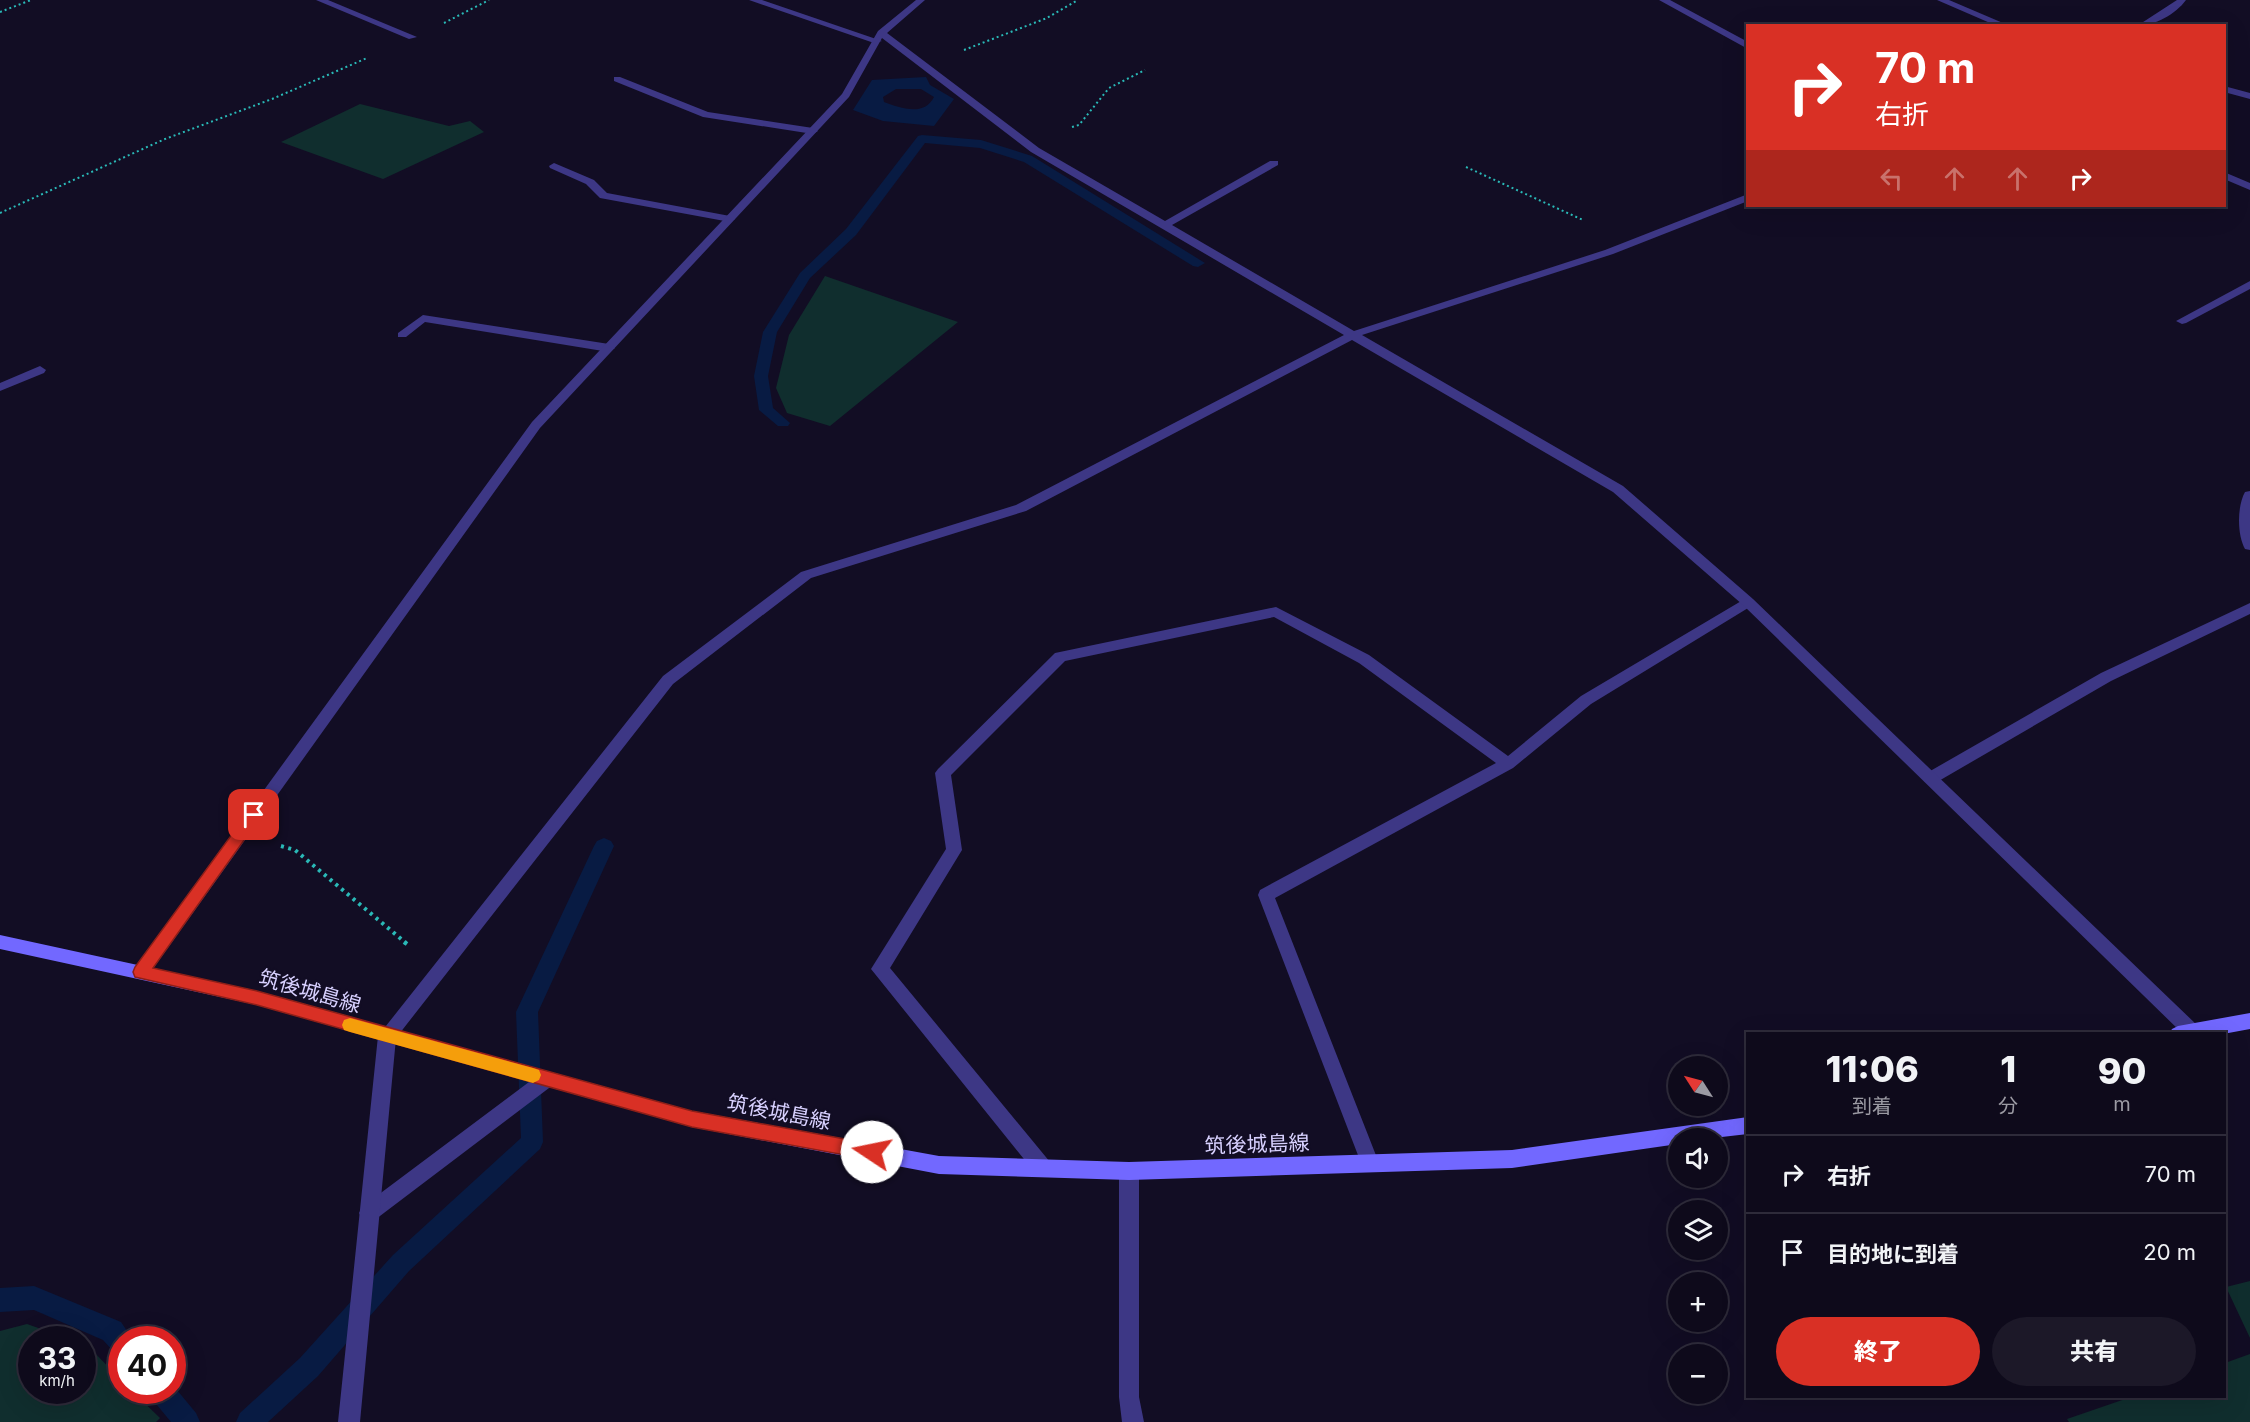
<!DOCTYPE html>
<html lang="ja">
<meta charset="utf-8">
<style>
:root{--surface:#0e0a1b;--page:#1c1828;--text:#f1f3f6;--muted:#9b9aa3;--line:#2e2b3a;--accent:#d93025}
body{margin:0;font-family:Inter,"Noto Sans JP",sans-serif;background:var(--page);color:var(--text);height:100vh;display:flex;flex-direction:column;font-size:22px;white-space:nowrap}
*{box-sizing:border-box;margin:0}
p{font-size:20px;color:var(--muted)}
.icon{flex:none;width:33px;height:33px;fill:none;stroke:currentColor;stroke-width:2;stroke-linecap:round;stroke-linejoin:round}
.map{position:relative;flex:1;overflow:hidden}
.panel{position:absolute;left:1746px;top:1032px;width:480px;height:366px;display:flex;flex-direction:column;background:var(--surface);border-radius:0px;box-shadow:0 6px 24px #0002,0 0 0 2px var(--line)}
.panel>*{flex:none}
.top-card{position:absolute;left:1746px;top:24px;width:480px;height:183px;border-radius:0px;box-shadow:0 6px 24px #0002,0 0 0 2px var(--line);background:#d93025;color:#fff;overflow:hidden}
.needle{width:39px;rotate:306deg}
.controls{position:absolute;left:1668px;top:1056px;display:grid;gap:12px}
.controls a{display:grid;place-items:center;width:60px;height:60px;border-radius:50%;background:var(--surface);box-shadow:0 6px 24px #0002,0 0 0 2px var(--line);font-size:30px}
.speed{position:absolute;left:18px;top:1326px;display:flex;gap:12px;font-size:30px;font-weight:700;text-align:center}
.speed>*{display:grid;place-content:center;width:78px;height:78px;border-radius:50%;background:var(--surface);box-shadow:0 6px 24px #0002,0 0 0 2px var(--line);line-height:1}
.speed small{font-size:15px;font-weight:400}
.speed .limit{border:9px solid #d22;background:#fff;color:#111}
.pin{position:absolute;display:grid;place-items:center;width:51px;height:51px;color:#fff;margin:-26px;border-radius:12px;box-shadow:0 3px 9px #0006}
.me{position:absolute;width:66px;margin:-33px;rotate:281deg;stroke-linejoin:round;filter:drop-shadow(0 0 4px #0008)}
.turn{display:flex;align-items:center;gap:21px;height:126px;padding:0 30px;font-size:27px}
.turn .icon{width:78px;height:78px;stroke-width:2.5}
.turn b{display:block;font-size:42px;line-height:51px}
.lanes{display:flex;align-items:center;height:57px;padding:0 30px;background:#0003;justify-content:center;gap:30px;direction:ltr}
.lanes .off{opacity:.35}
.eta{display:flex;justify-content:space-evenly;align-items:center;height:102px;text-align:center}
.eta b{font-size:36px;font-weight:800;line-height:42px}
.action{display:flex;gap:12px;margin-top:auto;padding:12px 30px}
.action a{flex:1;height:69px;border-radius:36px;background:var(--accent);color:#fff;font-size:24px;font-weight:800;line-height:69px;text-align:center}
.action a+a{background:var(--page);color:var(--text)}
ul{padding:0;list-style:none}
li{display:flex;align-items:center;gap:18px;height:78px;padding:0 30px;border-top:2px solid var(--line)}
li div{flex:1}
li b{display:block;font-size:22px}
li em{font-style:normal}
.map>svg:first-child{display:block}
</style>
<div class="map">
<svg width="2250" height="1422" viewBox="0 0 2250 1422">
<rect width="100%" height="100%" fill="#120d24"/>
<path fill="#102e2e" d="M360,104L449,126L470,121L484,132L383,179L281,142Z
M825,276L958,322L830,426L787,413L776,388L789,335Z
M2250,1281V1338L2226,1287Z
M27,1324L69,1339L32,1340V1390H82L83,1345L89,1347L121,1380L122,1390L132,1391L160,1418L156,1422H0V1331Z
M2250,1354V1422H2069L2067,1419L2131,1397L2224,1396L2225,1363Z"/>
<path fill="#081b43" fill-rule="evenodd" d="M926,77L930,85L954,99L934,126L883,121L853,110L872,80ZM896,89H921L934,97C924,117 900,108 884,102L883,97Z"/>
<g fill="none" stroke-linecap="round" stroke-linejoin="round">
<path fill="#081b43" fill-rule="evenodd" d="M922,135L981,140L1032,156L1205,263L1198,267L1193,266L1024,162L980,148L925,143L856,235L810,278L777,332L768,376L773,408L790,423L788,426H778L759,410L754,376L763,332L800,273L846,229L918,136Z
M604,838L611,841L614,846L538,1012L543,1142L540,1149L409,1271L318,1376L268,1422H236L240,1413L300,1358L393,1255L521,1138L516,1012L594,846L597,841Z
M34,1286L121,1322L133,1340H122V1354L113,1351L103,1340L34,1310L0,1312V1288Z
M172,1384L196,1413L200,1422H171L152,1399L149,1390H172Z"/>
<path stroke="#2ab9b7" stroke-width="2" stroke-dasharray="2 3" stroke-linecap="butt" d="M0,12L31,0
M444,23L489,0
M964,50L1047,18L1078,0
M1072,127L1079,125L1109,88L1145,70
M1466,167L1583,220
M0,213L165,139L272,99L367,58"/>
<path stroke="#2ab9b7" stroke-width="4" stroke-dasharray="3 4.5" stroke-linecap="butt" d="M281,846L295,850L406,943"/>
<path stroke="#2ab9b7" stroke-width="4.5" stroke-dasharray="4 6" stroke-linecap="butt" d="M404,942L407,944"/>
<path fill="#3d3785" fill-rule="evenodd" d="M749,0H762L882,41L874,43Z
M1659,0H1670L1748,42V49Z
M614,77H620L708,112L813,128L818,131L813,134L703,117L614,81Z
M554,163L594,180L607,193L730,216L735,219L730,222L600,198L586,184L550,168L549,166Z
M2224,172L2250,183V190L2224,179Z
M2250,281V289L2186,323L2182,324L2176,321Z
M423,315L609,344L615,348L609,352L425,322L406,337H398V333Z
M2250,491V550L2245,549C2237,535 2237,506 2245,492Z
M1748,597L1755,602L1753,605L1591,704L1513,768L1275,898L1379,1163L1377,1169L1370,1172L1363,1169L1361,1163L1258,895L1260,890L1496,763L1359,663L1274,617L1065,661L951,775L962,850L890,968L1050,1162L1052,1168L1050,1174L1043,1177L1036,1174L871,969L946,849L935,773L938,769L1055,653L1276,607L1369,655L1508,756L1581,696Z
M2250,603V614L2111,681L1937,782H1925L1923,778L1925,774L2101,673Z
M547,1071L553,1073L556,1079L553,1085L376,1219L369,1222L362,1219L359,1213L362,1207L541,1073Z"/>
<path fill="#3d3785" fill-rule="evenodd" d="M316,0H328L417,37L409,39Z
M916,0H925L887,33L1039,148L1165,221L1270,161H1278V165L1172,225L1354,331L1605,250L1748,194V201L1613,254L1362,335L1623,486L1753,599L2198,1026L2200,1034H2183L1743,605L1613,492L1352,340L1026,511L811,578L673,684L396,1038L360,1422H338L378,1036L663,676L801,572L1016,505L1344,335L1031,152L882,38L849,97L540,428L147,977L141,979L135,977L132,972L135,967L532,422L842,94L878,31Z
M1937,0H1949L2010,26H1997Z
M2177,0H2186C2176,14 2154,26 2137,26Z
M2224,86L2250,93V99L2224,92Z
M40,366L46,370L44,373L0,391V383Z
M1129,1162L1136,1165L1139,1171V1397L1144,1422H1122L1119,1397V1171L1122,1165Z"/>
<path fill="#7268ff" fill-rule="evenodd" d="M0,935L257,991L692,1111L939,1156L1129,1162L1512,1150L1748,1117V1134L1713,1138H1678V1144L1512,1168L1129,1180L939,1174L692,1127L257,1005L0,949Z
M2250,1013V1029L2223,1034H2169L2172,1029L2178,1026Z"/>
</g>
<path fill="#d93025" stroke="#8d1f18" stroke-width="1.5" d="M254,809L259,811L261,815L259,819L153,968L257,991L692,1111L872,1144L878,1147L880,1152L878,1158L872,1160L692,1127L257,1005L135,977L133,972L135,967L249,811Z"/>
<path fill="#f59e0b" d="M350,1018L533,1068L539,1070L541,1075L539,1080L533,1083L350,1032L344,1030L342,1025L344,1020Z"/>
<g text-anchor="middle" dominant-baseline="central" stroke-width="4.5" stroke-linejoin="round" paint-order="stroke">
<g font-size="21" fill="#d8d1ff" stroke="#120d24">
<text transform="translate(310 991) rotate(16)">筑後城島線</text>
<text transform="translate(779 1112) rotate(11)">筑後城島線</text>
<text transform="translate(1257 1144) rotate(-2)">筑後城島線</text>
</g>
</g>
</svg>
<div class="controls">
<a><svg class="needle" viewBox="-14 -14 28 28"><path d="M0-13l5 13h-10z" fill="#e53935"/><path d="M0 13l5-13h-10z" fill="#9b9aa3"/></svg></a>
<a><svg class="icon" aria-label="sound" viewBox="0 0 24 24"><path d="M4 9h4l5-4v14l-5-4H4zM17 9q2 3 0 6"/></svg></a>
<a><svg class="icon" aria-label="layers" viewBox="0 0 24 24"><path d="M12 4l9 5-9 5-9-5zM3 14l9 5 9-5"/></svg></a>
<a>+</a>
<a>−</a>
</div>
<div class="speed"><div>33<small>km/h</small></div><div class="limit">40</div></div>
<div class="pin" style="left:254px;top:815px;background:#d93025"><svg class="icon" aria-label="arrive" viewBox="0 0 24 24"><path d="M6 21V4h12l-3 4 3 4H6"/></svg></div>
<svg class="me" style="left:872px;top:1152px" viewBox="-20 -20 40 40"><circle r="19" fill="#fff"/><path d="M0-13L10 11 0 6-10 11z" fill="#d93025"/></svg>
<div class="top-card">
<div class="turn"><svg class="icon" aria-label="right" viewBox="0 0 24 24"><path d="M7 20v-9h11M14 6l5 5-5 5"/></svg><div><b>70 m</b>右折</div></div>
<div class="lanes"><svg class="icon off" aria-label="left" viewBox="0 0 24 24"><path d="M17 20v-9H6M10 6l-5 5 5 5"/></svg><svg class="icon off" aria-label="ahead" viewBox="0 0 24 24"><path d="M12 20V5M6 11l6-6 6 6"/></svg><svg class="icon off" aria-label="ahead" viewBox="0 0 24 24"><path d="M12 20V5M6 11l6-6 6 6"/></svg><svg class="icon" aria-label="right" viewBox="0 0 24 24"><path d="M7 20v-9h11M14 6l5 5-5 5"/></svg></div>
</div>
<section class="panel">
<div class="eta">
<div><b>11:06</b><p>到着</p></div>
<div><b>1</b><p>分</p></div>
<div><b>90</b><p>m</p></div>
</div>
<ul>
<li><svg class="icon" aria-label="right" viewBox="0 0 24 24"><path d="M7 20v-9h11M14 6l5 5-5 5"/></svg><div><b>右折</b></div><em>70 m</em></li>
<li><svg class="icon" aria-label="arrive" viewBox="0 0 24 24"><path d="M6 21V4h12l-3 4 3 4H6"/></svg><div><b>目的地に到着</b></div><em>20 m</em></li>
</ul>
<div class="action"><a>終了</a><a>共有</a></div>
</section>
</div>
